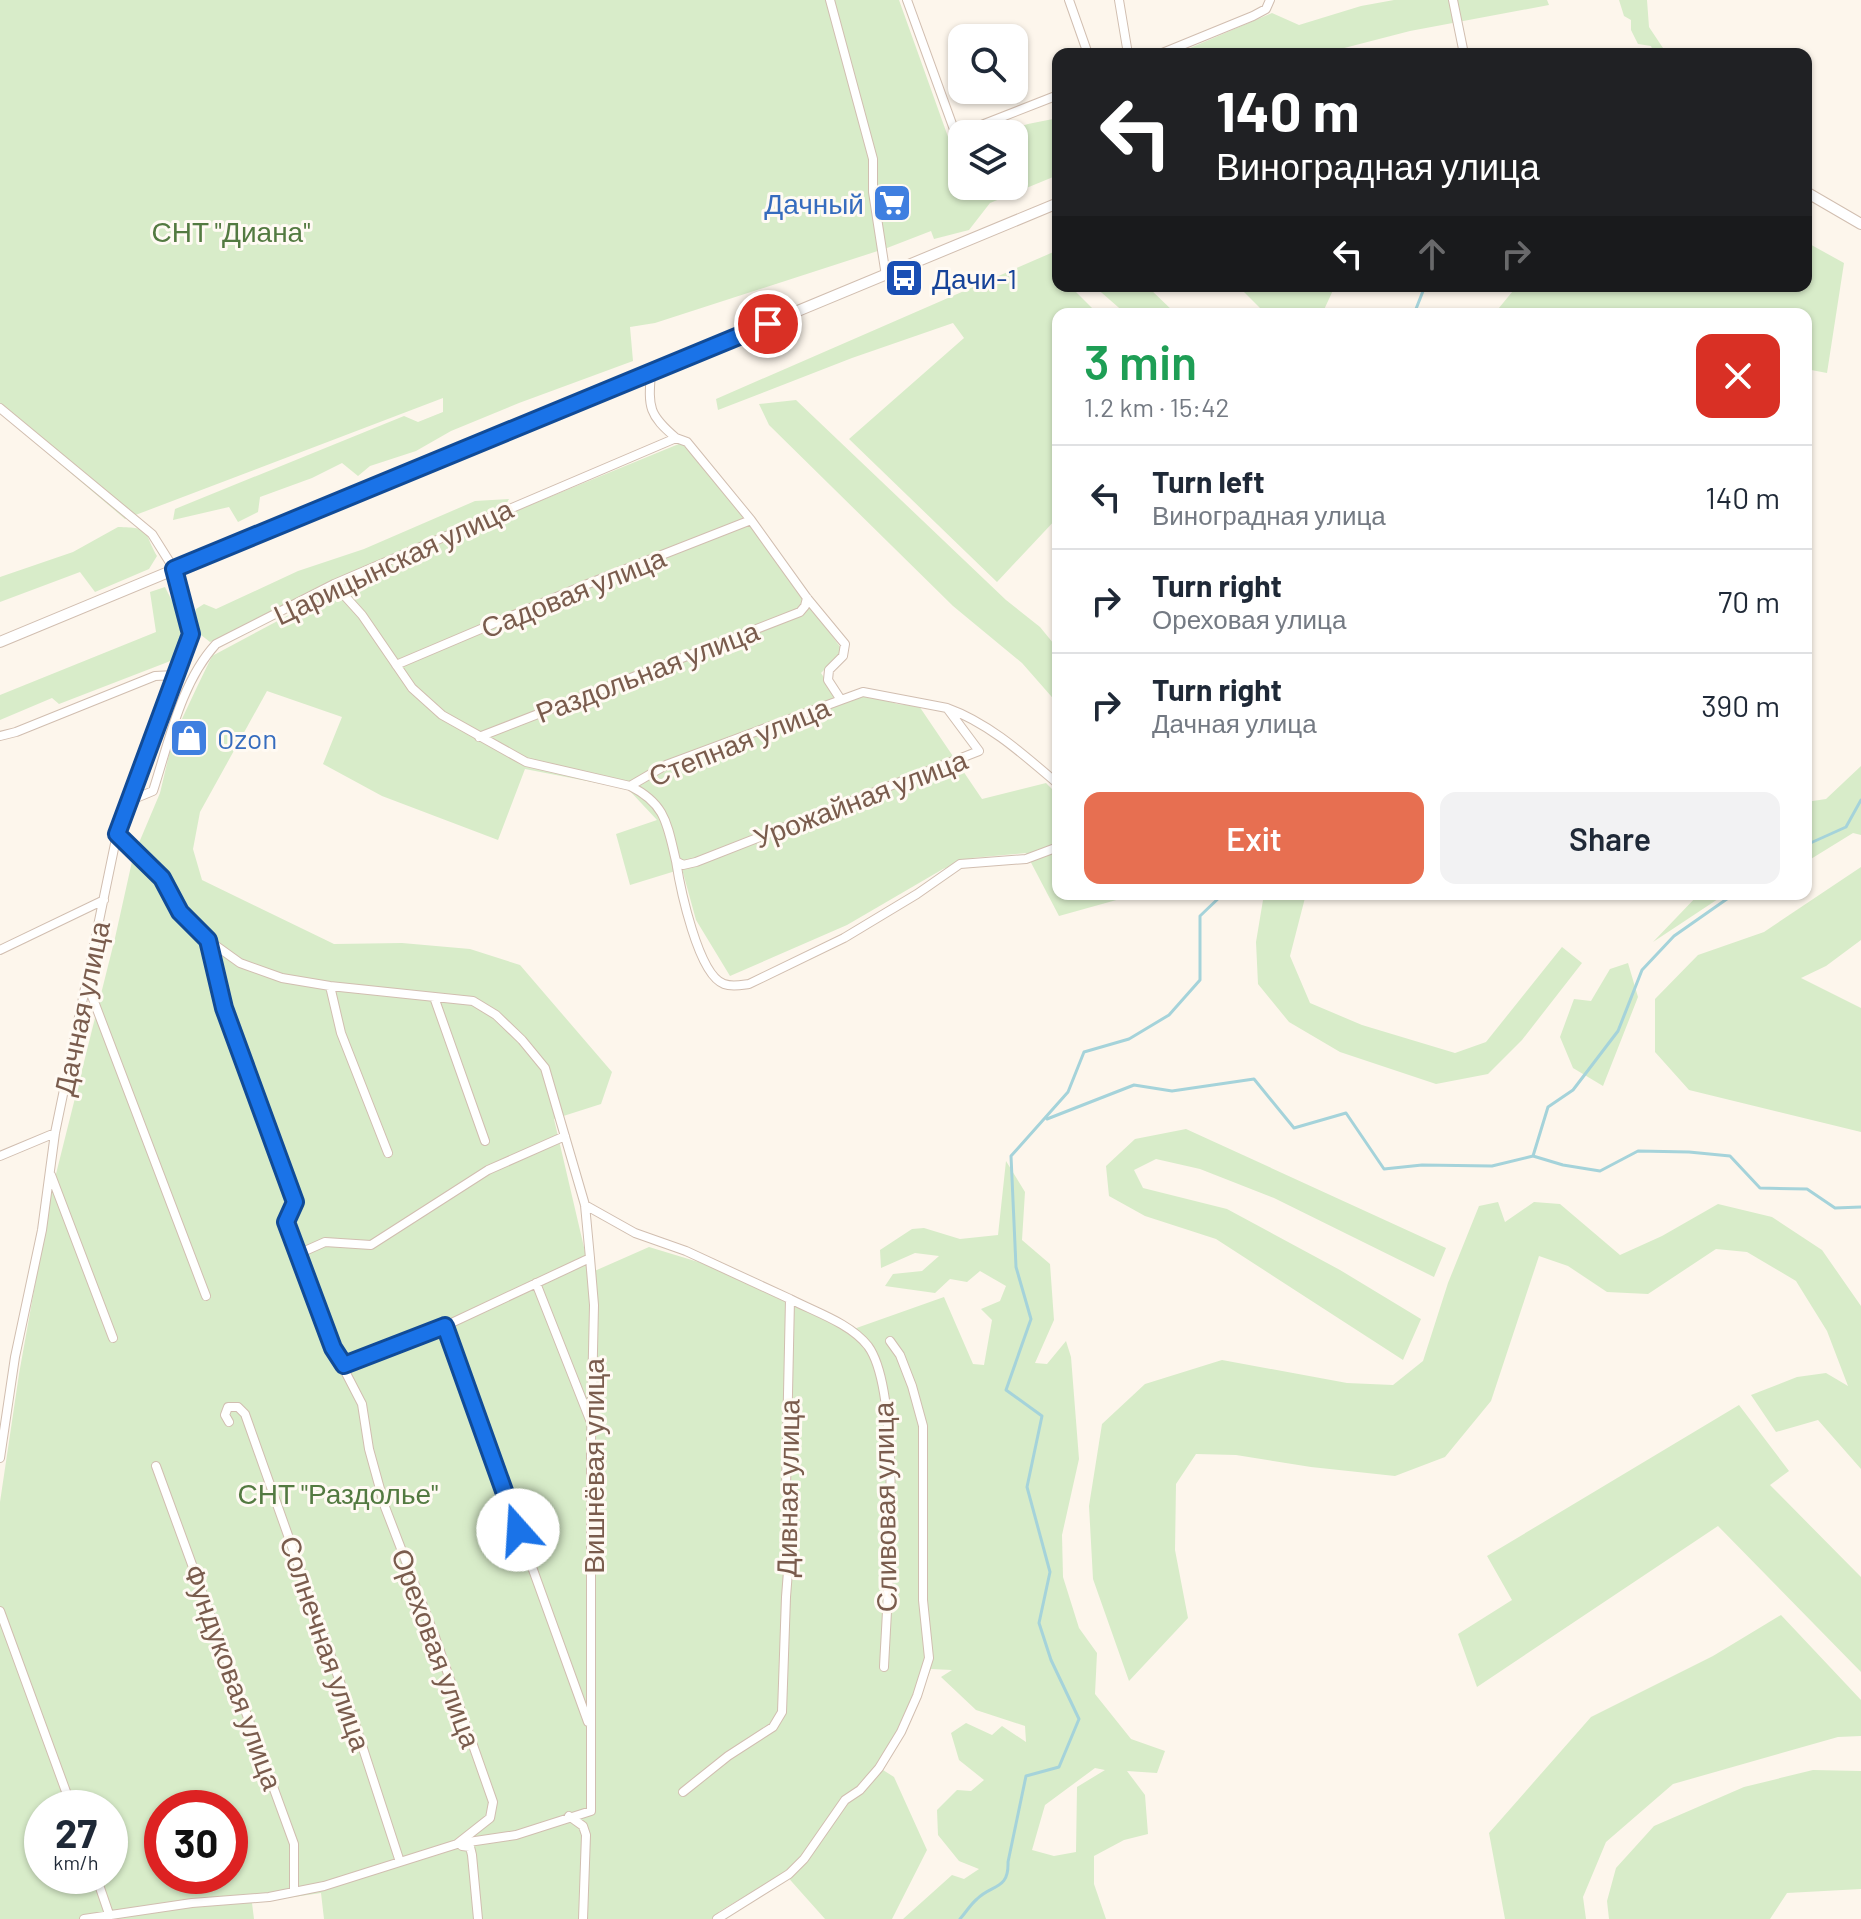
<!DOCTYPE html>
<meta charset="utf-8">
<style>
:root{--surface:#fff;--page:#f2f2f3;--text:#1f2937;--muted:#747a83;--line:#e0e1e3;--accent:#e76f51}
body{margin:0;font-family:Barlow,sans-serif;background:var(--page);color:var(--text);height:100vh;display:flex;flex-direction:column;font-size:30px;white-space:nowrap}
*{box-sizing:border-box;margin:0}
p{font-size:26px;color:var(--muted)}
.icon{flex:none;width:44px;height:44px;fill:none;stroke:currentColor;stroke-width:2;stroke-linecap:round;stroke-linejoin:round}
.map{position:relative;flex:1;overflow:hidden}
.details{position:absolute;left:1052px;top:308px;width:760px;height:592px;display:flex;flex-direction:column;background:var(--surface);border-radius:16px;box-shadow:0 2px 6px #0004}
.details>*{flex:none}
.guide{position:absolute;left:1052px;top:48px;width:760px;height:244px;border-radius:16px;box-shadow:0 2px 6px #0004;background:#202124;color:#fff;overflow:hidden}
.controls{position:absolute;left:948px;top:24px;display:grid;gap:16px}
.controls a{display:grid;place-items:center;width:80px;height:80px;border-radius:16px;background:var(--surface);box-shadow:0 2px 6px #0004;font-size:40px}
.speed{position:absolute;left:24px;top:1790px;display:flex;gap:16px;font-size:40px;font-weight:700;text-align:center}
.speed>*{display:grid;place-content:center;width:104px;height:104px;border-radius:50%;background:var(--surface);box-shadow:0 2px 6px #0004;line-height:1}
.speed small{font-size:20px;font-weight:400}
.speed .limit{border:12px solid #d22;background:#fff;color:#111}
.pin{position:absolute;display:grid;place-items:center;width:68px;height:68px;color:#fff;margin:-34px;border:4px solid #fff;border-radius:50%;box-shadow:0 2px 8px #0007}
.me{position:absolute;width:88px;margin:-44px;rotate:341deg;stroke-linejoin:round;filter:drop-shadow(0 0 6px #0008)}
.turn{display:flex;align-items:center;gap:28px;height:168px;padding:0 32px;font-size:36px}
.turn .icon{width:104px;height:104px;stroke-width:2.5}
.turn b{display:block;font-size:56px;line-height:68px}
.lanes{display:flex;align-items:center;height:76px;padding:0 32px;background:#0003;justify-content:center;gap:40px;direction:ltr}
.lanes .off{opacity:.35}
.round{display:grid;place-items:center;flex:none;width:84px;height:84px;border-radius:16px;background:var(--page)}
.head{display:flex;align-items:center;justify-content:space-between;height:136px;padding:0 32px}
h1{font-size:48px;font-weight:600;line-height:60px;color:#1e9e55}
.primary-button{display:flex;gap:16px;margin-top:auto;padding:16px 32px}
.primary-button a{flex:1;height:92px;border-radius:16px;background:var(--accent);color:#fff;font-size:32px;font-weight:600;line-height:92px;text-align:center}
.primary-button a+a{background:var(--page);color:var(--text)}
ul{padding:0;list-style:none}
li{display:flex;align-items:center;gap:24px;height:104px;padding:0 32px;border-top:2px solid var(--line)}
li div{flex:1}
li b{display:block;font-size:30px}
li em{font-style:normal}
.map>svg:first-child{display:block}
</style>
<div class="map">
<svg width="1861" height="1919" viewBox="0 0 1861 1919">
<rect width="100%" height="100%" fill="#fdf6ec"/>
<path fill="#d8ecc9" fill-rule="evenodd" d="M0,0H899L952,148L962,146V186H1014V134H997L1028,124L1058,118V175L990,203L969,230L934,239L931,231L887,248L655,323L630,327L633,361L519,403L451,431L416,451L370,466L358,476L342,463L312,478L260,497L258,512L238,522L229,507L173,520L175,509L404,416L418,422L443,412V398L125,519L0,413Z
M1394,0H1547L1549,5L1410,31L1321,54H1176L1272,13L1299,25L1361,6Z
M1619,0H1647L1649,27L1667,54H1654L1651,46L1638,44L1631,30V20L1624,16Z
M1806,242L1844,263L1827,373L1806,369V314H1494L1517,286H1806Z
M1058,250V286H1070L1098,314H1058V517L997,582L849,439L964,338L953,323L852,358L718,410L716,399Z
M1094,286H1147L1176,314H1126Z
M1238,286H1335L1322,314H1266Z
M796,400L1006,600L1040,627L1058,649V704L1022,663L953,606L769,425L759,404Z
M686,441L754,527L843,651L821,673L841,703L870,694L897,704L919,706L982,799L1046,783L1058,795V894H1117L1120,899L1059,916L1026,853L972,858L943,869L847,925L730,976L696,920L682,869L630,885L616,834L657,820L628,789L525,769L498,840L382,796L323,764L342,717L267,691L200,812L193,849L202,880L334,944L402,943L470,949L520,965L612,1072L601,1104L554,1119L590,1273L649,1247L705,1264L848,1331L944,1297L973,1364L984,1365L992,1320L981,1309L1000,1301L1006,1286L980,1271L967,1282L950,1279L935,1293L885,1286L893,1274L922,1271L939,1256L915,1253L881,1268L880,1250L912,1229L924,1228L960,1239L998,1235L1006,1161L1025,1192L1022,1240L1050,1264L1054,1320L1035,1363L1047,1364L1066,1341L1071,1357L1079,1459L1062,1535L1063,1577L1079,1628L1097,1653L1095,1694L1131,1739L1165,1751L1157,1773L1127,1771L1145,1795L1148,1834L1124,1840L1094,1856V1884L1106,1919H903L952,1875L964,1879L979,1869L959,1861L938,1835L937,1810L957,1790L971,1791L984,1780L959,1760L951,1733L966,1723L992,1735L1002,1726L1026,1742L1025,1726L976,1710L941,1677L952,1670L931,1669L904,1735L883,1770L894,1777L927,1850L892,1919H825L784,1873L720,1911L712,1919H324L321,1893L252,1903L254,1919H0V1502L19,1374L52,1190L115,938L133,857L160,793L173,738L197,687L212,656L349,583L501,517ZM1095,1768L1105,1770L1077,1787L1076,1852L1054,1856L1032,1850L1045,1805ZM42,1808H110V1876H42ZM162,1808H230V1876H162Z
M509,499L503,510L232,634L210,642L192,628L196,609L204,604L216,609L298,571L364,549L475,501Z
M118,527C152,528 142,529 157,556L149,569L95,592L80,572L0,602V577L73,552Z
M165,587C181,619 187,625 173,660L59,704L52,698L0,720V695L156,632L150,592Z
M1861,766V835L1853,833L1806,862V802L1826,799Z
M1861,867V940L1826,966L1801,978L1861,1008V1132L1689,1090L1655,1052V999L1698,955L1764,932Z
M1264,894H1306L1290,956L1310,1003L1362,1025L1455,1053L1486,1042L1562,947L1582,963L1522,1040L1488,1074L1436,1084L1340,1052L1289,1022L1258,984L1256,942Z
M1699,894H1738L1721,897L1653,942Z
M1628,963L1638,997L1603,1086L1573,1068L1560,1037L1574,999L1591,1001L1610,969Z
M1186,1129L1446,1248L1434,1277L1274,1198L1200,1169L1156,1159L1134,1170L1143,1188L1227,1209L1340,1270L1421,1319L1403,1360L1216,1239L1145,1216L1109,1196L1106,1166L1135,1139Z
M1498,1202L1505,1222L1534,1202L1560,1204L1620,1255L1662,1236L1718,1204L1772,1217L1822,1250L1861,1306V1469L1818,1420L1776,1432L1751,1395L1797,1377L1826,1373L1848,1386L1827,1331L1796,1281L1747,1252L1716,1249L1648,1294L1607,1292L1568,1266L1539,1256L1491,1401L1445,1457L1395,1476L1311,1467L1236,1455L1196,1454L1176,1484L1175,1550L1188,1618L1129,1681L1093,1579L1089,1506L1102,1424L1145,1384L1222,1360L1347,1383L1393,1385L1423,1361L1448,1283L1479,1206Z
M1739,1405L1789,1471L1770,1485L1861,1577V1672L1718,1526L1477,1687L1458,1634L1512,1600L1487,1556Z
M1781,1615L1861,1700V1736L1838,1737L1673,1784L1606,1842L1583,1897L1586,1919H1505L1489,1833L1591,1717L1713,1656Z
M1813,1770L1861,1771V1889L1787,1893L1770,1919H1609L1607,1901L1616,1868L1654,1826L1744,1787Z"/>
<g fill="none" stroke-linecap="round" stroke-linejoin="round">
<path stroke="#a5d3da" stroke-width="3" d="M1414,314L1425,286
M1806,845L1846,827L1861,800
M1047,1119L1134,1085L1172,1091L1254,1079L1294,1128L1346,1113L1384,1169L1422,1165L1492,1166L1533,1156L1548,1107L1573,1090L1618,1031L1642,970L1674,936L1734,894
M1533,1156L1563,1165L1600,1171L1638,1151L1689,1152L1730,1156L1760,1188L1807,1189L1835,1208L1861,1207
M960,1919C966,1912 971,1904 977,1899C992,1884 1009,1890 1008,1862L1026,1776L1059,1767L1079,1719L1051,1660L1039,1623L1050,1572L1027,1487L1042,1416L1006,1390L1031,1319L1016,1267L1011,1156L1068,1092L1084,1052L1129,1039L1169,1015L1200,980V916L1223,894"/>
<defs>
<path id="minor" d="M830,0L873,159V192L886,276
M907,0L956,135L1058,95
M1069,0L1088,54
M1119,0L1128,54
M1453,0L1464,54
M1160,54L1253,16L1266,9L1270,0
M0,408L152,534L174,569L191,634L117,834L55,1133L42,1230L15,1357L0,1458
M334,584L362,615L412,688L442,715L526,762L630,786L666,765L841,700L828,680L829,670L843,656L845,644L807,598L751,520L687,442L676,438
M396,665L580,587L751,520
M947,708C989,723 1024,755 1058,784
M0,736L16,732L155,676L175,675
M479,737L800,612L805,606L807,598
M630,786C666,804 667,824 676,861L683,865L696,862L979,751L947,708L863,692L841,700
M129,801L153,791C169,742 181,682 216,644L334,584L676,438C649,415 648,408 651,373
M676,861C680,887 698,975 724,984C732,987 741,985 749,984L844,938L917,894L960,864L1026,859L1058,847
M208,940L240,963L282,978L330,986L473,1001L496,1015L522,1040L545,1068L585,1205L590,1258
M0,950L104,900
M87,983L206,1296
M330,986L341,1033L388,1153
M434,997L485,1141
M0,1156L55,1133
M51,1175L113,1338
M585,1205L635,1233L686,1251L790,1299L786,1488L793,1507L786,1597L782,1712L773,1727L728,1756L683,1792
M298,1254L325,1242L371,1245L488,1170L565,1136
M536,1283L590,1420
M790,1299C815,1312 850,1323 868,1346C904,1395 887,1601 884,1667
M445,1326L590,1258L594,1305L591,1442V1811L516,1835L462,1843
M344,1365L445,1326L588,1722
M229,1422L225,1415L228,1407H238L245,1414L357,1730L400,1862
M156,1466L294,1844V1892
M0,1611L72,1808
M569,1816L583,1826L586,1835L583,1919
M462,1846L470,1847L472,1855L478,1919
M96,1876L109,1914
M84,1919L192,1903L269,1897L324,1886L457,1844L490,1818L493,1802L435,1637L385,1507L369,1449L362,1404L333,1348L286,1222L295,1202L224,1008L208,940L180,912L162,878L117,834
M717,1919L789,1874L804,1859L845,1800L860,1790L879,1768L901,1732L917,1696L929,1658L923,1600V1426L912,1386L900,1355L890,1341"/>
<path id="tertiary" d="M1806,192L1861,224
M0,642L1058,203"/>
</defs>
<use href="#minor" stroke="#d1beb0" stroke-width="10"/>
<use href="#tertiary" stroke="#d1beb0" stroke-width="12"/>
<use href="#minor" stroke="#fff" stroke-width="8"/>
<use href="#tertiary" stroke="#fff" stroke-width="10"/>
</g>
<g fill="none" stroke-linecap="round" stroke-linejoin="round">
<defs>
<path id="route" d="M518,1530L445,1326L344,1365L333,1348L286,1222L295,1202L224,1008L208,940L180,912L162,878L117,834L191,634L174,569L768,324"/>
</defs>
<use href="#route" stroke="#114b97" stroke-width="20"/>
<use href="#route" stroke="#1a73e8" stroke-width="14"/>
</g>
<defs>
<symbol id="supermarket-square" viewBox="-11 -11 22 22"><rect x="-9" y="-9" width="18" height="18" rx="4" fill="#3f7fe0" stroke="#fffaf3"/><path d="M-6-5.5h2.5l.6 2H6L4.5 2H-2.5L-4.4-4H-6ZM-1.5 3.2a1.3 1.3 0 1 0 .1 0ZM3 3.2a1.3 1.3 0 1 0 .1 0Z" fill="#fff"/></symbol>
<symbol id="bus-square" viewBox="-11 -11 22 22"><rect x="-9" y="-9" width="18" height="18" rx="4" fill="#1a4fb4" stroke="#fffaf3"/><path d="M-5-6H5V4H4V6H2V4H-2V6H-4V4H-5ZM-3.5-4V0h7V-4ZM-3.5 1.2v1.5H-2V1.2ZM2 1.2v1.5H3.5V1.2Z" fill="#fff"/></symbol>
<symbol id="shop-square" viewBox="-11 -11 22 22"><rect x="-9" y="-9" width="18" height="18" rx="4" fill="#3f7fe0" stroke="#fffaf3"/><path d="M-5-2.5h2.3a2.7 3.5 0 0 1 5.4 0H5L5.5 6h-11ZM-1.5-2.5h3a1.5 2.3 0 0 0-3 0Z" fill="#fff"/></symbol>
</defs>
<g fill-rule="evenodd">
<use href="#supermarket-square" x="870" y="181" width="44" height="44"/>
<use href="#bus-square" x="882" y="256" width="44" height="44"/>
<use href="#shop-square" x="167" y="716" width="44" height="44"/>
</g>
<g text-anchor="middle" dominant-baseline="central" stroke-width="6" stroke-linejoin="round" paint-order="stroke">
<g font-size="28" fill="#366cbe" stroke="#fffaf3" text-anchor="end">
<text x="864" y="203">Дачный</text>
<text x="217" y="738" text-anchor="start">Ozon</text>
</g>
<g font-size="28" fill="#537a41" stroke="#fffaf3">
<text x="231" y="231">СНТ "Диана"</text>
<text x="338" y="1493">СНТ "Раздолье"</text>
</g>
<g font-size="28" fill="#164399" stroke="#fffaf3" text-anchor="start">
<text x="932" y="278">Дачи-1</text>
</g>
<g font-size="28" fill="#7a5c4d" stroke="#fffaf3">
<text transform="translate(393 561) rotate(-25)">Царицынская улица</text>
<text transform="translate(573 592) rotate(-22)">Садовая улица</text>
<text transform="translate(647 671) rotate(-21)">Раздольная улица</text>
<text transform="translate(739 741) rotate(-22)">Степная улица</text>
<text transform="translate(860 798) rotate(-21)">Урожайная улица</text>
<text transform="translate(81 1008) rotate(-78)">Дачная улица</text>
<text transform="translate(593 1466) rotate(-90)">Вишнёвая улица</text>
<text transform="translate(787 1488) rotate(-89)">Дивная улица</text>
<text transform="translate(884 1507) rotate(-91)">Сливовая улица</text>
<text transform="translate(326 1643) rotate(71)">Солнечная улица</text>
<text transform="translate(437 1648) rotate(70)">Ореховая улица</text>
<text transform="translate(234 1677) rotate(70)">Фундуковая улица</text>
</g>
</g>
</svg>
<div class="controls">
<a><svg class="icon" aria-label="search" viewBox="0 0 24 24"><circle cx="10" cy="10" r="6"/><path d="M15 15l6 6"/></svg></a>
<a><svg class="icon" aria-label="layers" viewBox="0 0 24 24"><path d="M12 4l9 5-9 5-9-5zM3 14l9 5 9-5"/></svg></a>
</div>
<div class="speed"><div>27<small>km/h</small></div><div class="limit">30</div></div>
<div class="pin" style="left:768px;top:324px;background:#d93025"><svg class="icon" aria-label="arrive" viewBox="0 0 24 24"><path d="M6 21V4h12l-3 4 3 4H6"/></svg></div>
<svg class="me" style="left:518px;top:1530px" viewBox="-20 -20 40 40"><circle r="19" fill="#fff"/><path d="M0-13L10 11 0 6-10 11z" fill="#1a73e8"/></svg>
<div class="guide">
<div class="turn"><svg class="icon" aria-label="left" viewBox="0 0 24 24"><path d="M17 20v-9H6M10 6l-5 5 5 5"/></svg><div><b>140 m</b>Виноградная улица</div></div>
<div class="lanes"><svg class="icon" aria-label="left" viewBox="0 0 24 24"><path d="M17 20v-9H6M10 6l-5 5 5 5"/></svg><svg class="icon off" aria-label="ahead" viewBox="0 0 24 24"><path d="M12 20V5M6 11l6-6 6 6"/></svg><svg class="icon off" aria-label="right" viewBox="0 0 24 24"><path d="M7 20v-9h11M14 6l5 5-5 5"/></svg></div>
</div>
<section class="details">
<div class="head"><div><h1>3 min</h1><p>1.2 km · 15:42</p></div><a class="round" style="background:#d93025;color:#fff"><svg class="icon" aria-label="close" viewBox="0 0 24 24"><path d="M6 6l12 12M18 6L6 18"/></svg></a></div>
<ul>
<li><svg class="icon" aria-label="left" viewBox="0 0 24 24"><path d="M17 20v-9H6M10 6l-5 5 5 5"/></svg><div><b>Turn left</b><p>Виноградная улица</p></div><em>140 m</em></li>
<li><svg class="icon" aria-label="right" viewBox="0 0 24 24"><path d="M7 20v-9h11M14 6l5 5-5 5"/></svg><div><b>Turn right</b><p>Ореховая улица</p></div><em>70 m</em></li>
<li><svg class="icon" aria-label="right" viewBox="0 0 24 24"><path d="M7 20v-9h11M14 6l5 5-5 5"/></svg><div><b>Turn right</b><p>Дачная улица</p></div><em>390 m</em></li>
</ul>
<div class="primary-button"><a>Exit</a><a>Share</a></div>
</section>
</div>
